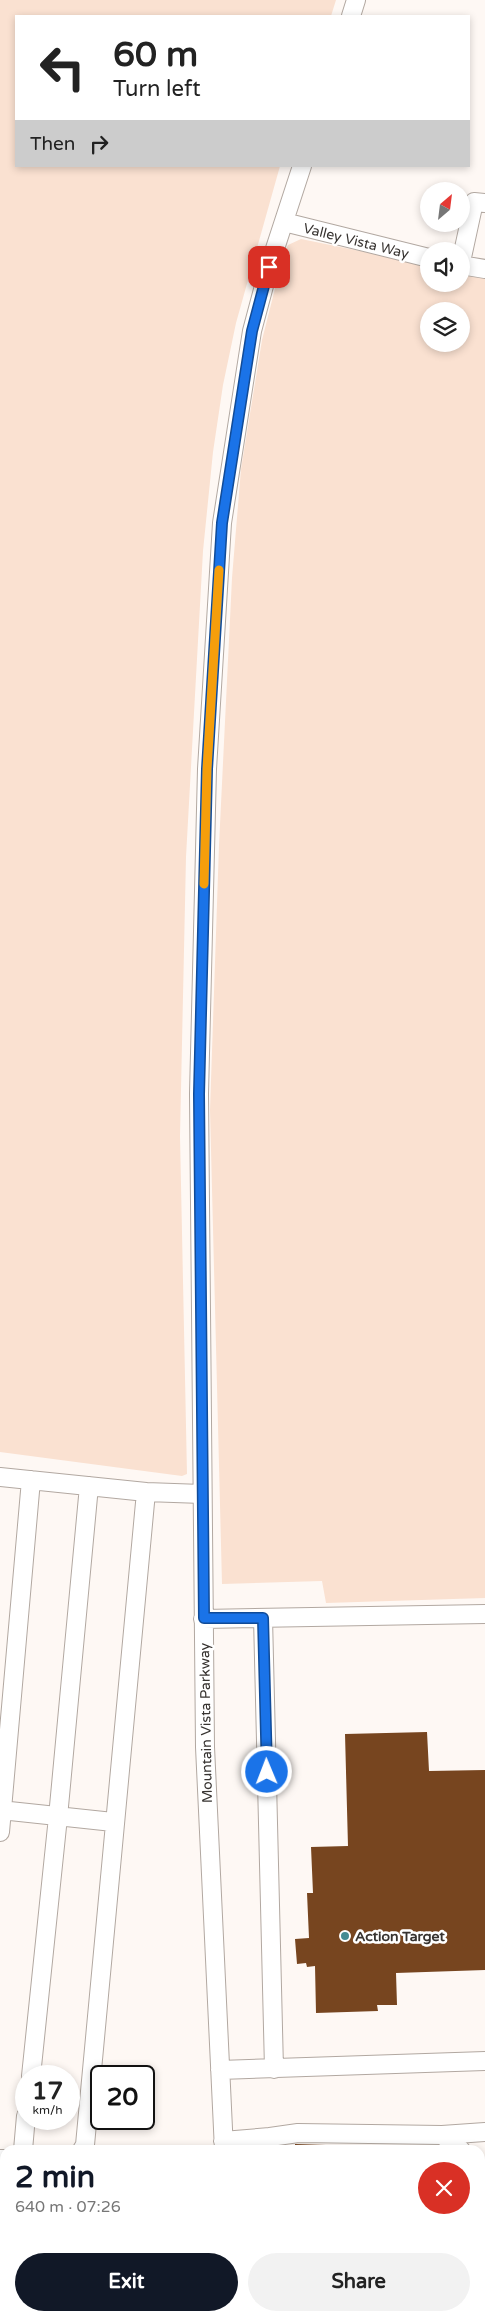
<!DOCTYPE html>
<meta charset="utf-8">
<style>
:root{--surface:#fff;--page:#f2f2f2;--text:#222;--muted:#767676;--accent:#111827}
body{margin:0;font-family:"Varela Round",sans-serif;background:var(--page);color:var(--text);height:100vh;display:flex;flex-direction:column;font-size:19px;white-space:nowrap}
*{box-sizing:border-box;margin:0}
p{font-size:16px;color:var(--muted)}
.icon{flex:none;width:28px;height:28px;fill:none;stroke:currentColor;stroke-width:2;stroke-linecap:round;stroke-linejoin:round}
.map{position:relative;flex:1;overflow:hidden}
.sheet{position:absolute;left:0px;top:2145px;width:485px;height:176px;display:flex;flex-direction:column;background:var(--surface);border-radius:15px 15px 0 0;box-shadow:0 2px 8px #0003}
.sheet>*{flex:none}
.banner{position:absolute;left:15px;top:15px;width:455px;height:152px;border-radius:0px;box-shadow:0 2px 8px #0003;background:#fff;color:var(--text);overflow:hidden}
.needle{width:32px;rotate:28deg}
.controls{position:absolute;left:420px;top:182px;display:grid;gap:10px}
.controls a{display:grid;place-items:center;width:50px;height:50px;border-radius:50%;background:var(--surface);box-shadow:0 2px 8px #0003;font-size:25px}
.speed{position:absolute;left:15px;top:2065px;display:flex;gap:10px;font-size:25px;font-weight:700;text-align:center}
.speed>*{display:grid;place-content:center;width:65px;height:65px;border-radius:50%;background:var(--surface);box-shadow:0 2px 8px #0003;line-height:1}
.speed small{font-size:12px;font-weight:400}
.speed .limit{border:2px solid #111;border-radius:8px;background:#fff;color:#111}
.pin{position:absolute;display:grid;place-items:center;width:42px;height:42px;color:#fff;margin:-21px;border-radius:10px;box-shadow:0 2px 8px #0006}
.me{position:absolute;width:55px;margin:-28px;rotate:359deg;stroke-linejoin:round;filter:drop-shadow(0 0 4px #0008)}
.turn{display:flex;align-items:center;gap:18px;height:105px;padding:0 15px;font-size:22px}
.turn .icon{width:65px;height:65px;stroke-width:2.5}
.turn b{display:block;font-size:35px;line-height:42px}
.then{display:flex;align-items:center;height:48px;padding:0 15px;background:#0003;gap:10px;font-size:19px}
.round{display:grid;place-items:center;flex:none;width:52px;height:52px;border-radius:26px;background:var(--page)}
.head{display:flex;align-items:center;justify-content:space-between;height:85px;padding:0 15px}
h1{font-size:30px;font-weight:700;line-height:38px;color:var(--accent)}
.primary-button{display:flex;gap:10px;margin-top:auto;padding:10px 15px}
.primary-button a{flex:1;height:58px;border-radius:30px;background:var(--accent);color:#fff;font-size:20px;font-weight:700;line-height:58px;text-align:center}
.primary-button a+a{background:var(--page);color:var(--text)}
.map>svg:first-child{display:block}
</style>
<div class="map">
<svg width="485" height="2321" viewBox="0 0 485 2321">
<rect width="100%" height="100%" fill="#fef8f4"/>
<path fill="#fae1d1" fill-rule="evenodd" d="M0,0H336L331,16H16V166H280L236,323L223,385L213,452L203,551L186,857L180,1136L187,1474L182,1476L0,1452Z
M301,239L429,265V284H461V272L485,277V1598L326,1603L322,1581L222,1584L210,1110L219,845L232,578L241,469L262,340L284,253L288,245ZM429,311H461V344H429Z"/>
<path fill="#77451f" d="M427,1732L429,1771L485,1770V1970L396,1973L397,2005H377L378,2011L316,2013L315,1966L307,1967L306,1963L297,1964L295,1939L309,1938L307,1893H313L311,1847L348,1846L345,1734Z
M295,2144L418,2148V2150H295Z
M293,2316H413V2321H293Z"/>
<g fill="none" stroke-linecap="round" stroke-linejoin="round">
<defs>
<path id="minor" d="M351,16L356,0
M284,222L429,258
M461,262L474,202L485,203
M461,265L485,269
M0,1477L146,1492
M263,1618L274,2069
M203,1619L485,1614
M0,1810L113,1822
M0,1832L31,1480
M220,2070L485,2061
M31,2076L58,1817L89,1486
M442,2135L485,2132
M223,2141L270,2137
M23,2150L26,2116
M82,2150L85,2145L146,1492L202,1494
M224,2150L205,1747L199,1094L207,769L222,523L252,331L269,267L302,166
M268,2150L270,2137L298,2133L442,2135L461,2150
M0,2159H5
M0,2211H5
M0,2315H5
M122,2316H158
M175,2316L176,2321
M231,2316V2321
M269,2316V2321
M474,2316V2321"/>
</defs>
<use href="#minor" stroke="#b2a8a1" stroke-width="20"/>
<use href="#minor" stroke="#fff" stroke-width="18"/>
</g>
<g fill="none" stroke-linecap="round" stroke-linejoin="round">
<defs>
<path id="route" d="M267,1772L263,1618H204L199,1094L207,769L222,523L252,331L269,267"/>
</defs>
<use href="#route" stroke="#114b97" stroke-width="12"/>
<use href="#route" stroke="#1a73e8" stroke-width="9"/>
<path stroke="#f59e0b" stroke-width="9" d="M204,884L207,769L219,570"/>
</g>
<circle fill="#448b93" stroke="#fff" stroke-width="2" cx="345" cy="1936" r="5"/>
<g text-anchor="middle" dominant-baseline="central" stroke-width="5" stroke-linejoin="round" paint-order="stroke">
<g font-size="14" fill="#373330" stroke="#fff">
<text transform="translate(356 241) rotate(14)">Valley Vista Way</text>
<text transform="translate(206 1723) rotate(-91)">Mountain Vista Parkway</text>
</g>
<g font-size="14" font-weight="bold" fill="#373330" stroke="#fff" text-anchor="start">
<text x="355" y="1936">Action Target</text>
</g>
</g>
</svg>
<div class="controls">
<a><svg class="needle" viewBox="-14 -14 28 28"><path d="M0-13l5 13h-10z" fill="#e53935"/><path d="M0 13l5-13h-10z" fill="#767676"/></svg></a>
<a><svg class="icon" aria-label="sound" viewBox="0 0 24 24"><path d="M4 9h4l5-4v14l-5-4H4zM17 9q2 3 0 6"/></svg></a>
<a><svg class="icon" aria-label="layers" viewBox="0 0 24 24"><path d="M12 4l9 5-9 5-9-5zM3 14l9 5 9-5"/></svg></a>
</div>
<div class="speed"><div>17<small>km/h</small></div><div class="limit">20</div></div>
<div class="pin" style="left:269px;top:267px;background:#d93025"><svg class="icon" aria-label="arrive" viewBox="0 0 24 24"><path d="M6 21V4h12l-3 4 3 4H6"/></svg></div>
<svg class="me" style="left:267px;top:1772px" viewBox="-20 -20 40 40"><circle r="17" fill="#1a73e8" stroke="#fff" stroke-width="3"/><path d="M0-11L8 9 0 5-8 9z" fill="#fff"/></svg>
<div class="banner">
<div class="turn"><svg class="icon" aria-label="left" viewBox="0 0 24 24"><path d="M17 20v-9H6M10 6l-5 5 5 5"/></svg><div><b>60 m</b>Turn left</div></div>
<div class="then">Then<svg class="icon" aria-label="right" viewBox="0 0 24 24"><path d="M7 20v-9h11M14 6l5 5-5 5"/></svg></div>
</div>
<section class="sheet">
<div class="head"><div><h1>2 min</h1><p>640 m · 07:26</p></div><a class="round" style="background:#d93025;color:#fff"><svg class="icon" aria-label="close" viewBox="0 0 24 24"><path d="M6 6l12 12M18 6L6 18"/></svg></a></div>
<div class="primary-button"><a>Exit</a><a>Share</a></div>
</section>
</div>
